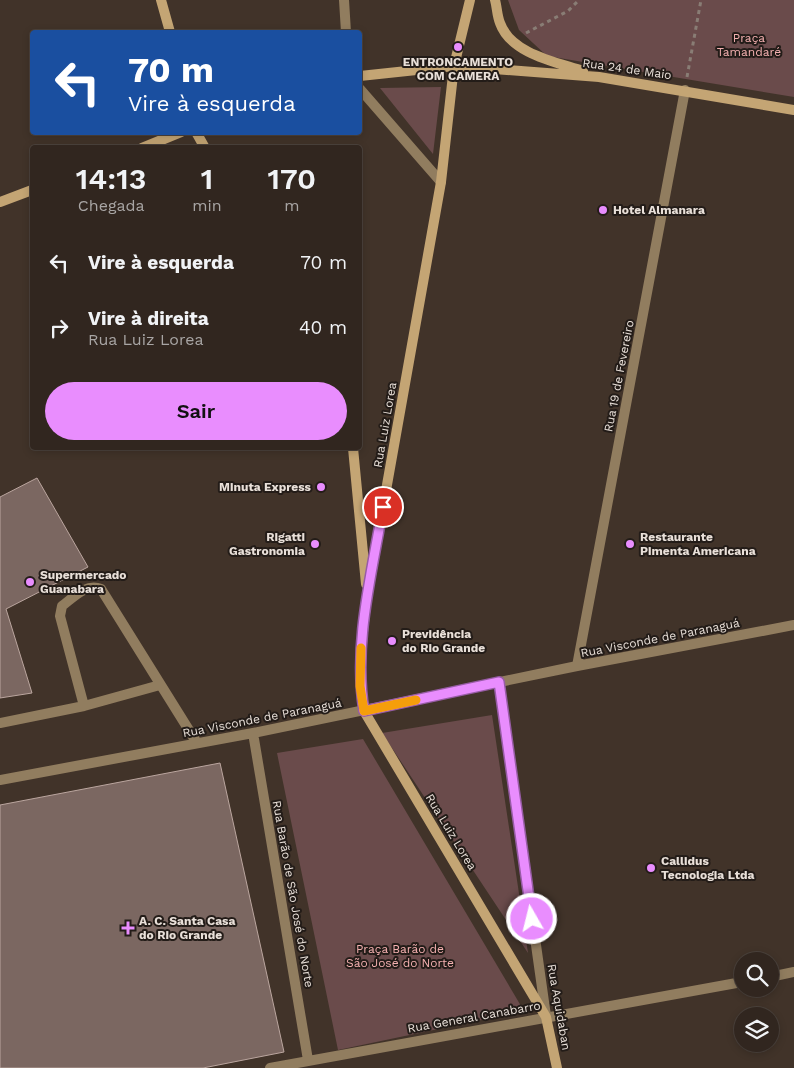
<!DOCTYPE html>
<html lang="pt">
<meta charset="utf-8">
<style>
:root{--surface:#31261f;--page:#3d322c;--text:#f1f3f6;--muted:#a8a5a4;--line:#4c433d;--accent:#e98dfe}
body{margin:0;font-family:"Work Sans",sans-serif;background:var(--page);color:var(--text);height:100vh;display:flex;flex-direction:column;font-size:19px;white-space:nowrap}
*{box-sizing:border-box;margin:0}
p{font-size:16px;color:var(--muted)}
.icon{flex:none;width:28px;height:28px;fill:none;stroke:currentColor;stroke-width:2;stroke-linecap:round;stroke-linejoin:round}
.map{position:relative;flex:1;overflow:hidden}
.details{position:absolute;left:30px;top:145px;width:332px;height:305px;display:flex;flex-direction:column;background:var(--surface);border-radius:5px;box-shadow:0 2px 8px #0003,0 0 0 1px var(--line)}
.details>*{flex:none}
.banner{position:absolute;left:30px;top:30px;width:332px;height:105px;border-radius:5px;box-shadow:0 2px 8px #0003,0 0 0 1px var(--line);background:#1a4fa0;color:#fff;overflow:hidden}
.buttons{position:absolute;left:734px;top:952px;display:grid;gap:10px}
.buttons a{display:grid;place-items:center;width:45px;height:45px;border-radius:50%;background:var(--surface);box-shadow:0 2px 8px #0003,0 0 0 1px var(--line);font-size:25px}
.pin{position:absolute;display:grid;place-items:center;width:42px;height:42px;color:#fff;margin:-21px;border:2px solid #fff;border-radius:50%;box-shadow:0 1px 5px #0007}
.me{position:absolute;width:55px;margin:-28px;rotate:352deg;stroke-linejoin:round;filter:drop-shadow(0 0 4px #0008)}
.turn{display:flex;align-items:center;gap:18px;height:105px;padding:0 15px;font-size:22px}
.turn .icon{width:65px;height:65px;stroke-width:2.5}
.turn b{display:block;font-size:35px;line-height:42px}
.eta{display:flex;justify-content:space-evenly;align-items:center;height:85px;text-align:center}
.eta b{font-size:30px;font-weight:600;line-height:35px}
.button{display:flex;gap:10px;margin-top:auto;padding:10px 15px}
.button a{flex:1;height:58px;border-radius:30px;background:var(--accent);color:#111;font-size:20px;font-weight:600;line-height:58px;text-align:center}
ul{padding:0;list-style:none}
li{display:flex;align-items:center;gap:15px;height:65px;padding:0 15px}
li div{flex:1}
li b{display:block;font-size:19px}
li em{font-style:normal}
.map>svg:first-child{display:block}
</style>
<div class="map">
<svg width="794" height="1068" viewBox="0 0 794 1068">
<rect width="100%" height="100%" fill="#413329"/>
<path fill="#6a4b4b" d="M508,0H794V97L547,56L519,30Z
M441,87L433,154L380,88Z
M492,715L528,953L382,733Z
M363,739L524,1011L338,1050L277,753Z"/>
<path fill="#7b6761" stroke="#bba69f" d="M37,478L88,567L6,609L32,693L0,698V497Z
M220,763L284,1052L203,1068H0V805Z"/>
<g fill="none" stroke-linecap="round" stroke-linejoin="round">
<path stroke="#897d75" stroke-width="3" stroke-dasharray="4 4" stroke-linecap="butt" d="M526,33L568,11L579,0
M687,77L701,0"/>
<path stroke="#917d5f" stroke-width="10" d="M84,706L160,685
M0,723L84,706L60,616L62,606C74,597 86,583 101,589L197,743"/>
<path stroke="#917d5f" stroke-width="10" d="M344,0L346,32
M360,89L441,182
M577,666L685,90
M499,682L546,1016
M253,733L308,1060
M0,780L253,733L577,666L794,625
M770,977L794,972
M270,1068L742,982"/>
<path stroke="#c4a574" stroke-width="10" d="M161,0L170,32
M470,0L454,66L441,182L367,597C362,636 358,672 364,711L546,1017L557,1068
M495,0C497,7 497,16 500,23C511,54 556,62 583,71
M360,76L454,66L599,77L794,110
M196,132L205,148
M142,148L181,132
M0,202L32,190
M353,448L366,584"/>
</g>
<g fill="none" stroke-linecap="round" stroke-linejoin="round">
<defs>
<path id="route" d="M383,507C372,573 353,643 364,711L499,682L532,919"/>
</defs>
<use href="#route" stroke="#975ca5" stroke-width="12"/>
<use href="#route" stroke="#e98dfe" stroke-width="9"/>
<path stroke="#f59e0b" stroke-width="9" d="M361,648L360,686L364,711L416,700"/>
</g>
<g fill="#e98dfe" stroke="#231c18" stroke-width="2">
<circle cx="458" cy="47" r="5"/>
<circle cx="603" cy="210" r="5"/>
<circle cx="321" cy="487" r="5"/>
<circle cx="315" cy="544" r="5"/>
<circle cx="630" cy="544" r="5"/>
<circle cx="30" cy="582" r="5"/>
<circle cx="392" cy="641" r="5"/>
<circle cx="651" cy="868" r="5"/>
<path d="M125.5 920.5h5v5h5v5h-5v5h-5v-5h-5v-5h5z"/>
</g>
<g text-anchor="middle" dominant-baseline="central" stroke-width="4" stroke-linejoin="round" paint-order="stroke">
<g font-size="12" fill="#f5b1b1" stroke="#231c18">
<text x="749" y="38">Praça<tspan x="749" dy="14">Tamandaré</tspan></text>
<text x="400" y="949">Praça Barão de<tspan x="400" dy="14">São José do Norte</tspan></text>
</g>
<g font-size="12" font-weight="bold" fill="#e9e0d9" stroke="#231c18" text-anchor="start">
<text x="458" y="62" text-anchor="middle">ENTRONCAMENTO<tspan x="458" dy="14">COM CAMERA</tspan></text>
<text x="613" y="210">Hotel Almanara</text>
<text x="311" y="487" text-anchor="end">Minuta Express</text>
<text x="305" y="537" text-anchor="end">Rigatti<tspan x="305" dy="14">Gastronomia</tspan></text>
<text x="640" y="537">Restaurante<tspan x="640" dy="14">Pimenta Americana</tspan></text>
<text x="40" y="575">Supermercado<tspan x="40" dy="14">Guanabara</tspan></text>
<text x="402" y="634">Previdência<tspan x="402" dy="14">do Rio Grande</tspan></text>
<text x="661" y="861">Callidus<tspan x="661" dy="14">Tecnologia Ltda</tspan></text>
<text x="139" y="921">A. C. Santa Casa<tspan x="139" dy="14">do Rio Grande</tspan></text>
</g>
<g font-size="12" fill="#e9e0d9" stroke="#231c18">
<text transform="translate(627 69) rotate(8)">Rua 24 de Maio</text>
<text transform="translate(619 376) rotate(-79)">Rua 19 de Fevereiro</text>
<text transform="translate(385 425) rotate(-80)">Rua Luiz Lorea</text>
<text transform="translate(660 638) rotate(-11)">Rua Visconde de Paranaguá</text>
<text transform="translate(262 718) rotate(-11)">Rua Visconde de Paranaguá</text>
<text transform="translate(451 832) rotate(59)">Rua Luiz Lorea</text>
<text transform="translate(293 894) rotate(80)">Rua Barão de São José do Norte</text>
<text transform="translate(559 1007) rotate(80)">Rua Aquidaban</text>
<text transform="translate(474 1017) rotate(-10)">Rua General Canabarro</text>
</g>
</g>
</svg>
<div class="buttons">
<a><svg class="icon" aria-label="search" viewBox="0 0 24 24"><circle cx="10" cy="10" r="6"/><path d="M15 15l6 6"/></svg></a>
<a><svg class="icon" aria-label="layers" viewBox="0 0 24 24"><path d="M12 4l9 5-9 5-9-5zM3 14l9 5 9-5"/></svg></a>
</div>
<div class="pin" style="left:383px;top:507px;background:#d93025"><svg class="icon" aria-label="arrive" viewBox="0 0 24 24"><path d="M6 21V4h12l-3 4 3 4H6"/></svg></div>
<svg class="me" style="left:532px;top:919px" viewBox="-20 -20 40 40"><circle r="17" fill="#e98dfe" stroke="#fff" stroke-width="3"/><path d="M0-11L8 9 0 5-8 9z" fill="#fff"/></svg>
<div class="banner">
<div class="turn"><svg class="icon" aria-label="left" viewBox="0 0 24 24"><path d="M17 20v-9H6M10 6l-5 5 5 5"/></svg><div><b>70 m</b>Vire à esquerda</div></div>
</div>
<section class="details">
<div class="eta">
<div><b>14:13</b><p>Chegada</p></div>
<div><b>1</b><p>min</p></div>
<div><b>170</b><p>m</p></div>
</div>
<ul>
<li><svg class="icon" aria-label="left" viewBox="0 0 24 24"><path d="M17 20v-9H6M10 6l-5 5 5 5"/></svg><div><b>Vire à esquerda</b></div><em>70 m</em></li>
<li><svg class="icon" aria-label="right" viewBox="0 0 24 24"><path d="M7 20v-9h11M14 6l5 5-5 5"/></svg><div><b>Vire à direita</b><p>Rua Luiz Lorea</p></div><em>40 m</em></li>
</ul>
<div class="button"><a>Sair</a></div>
</section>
</div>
